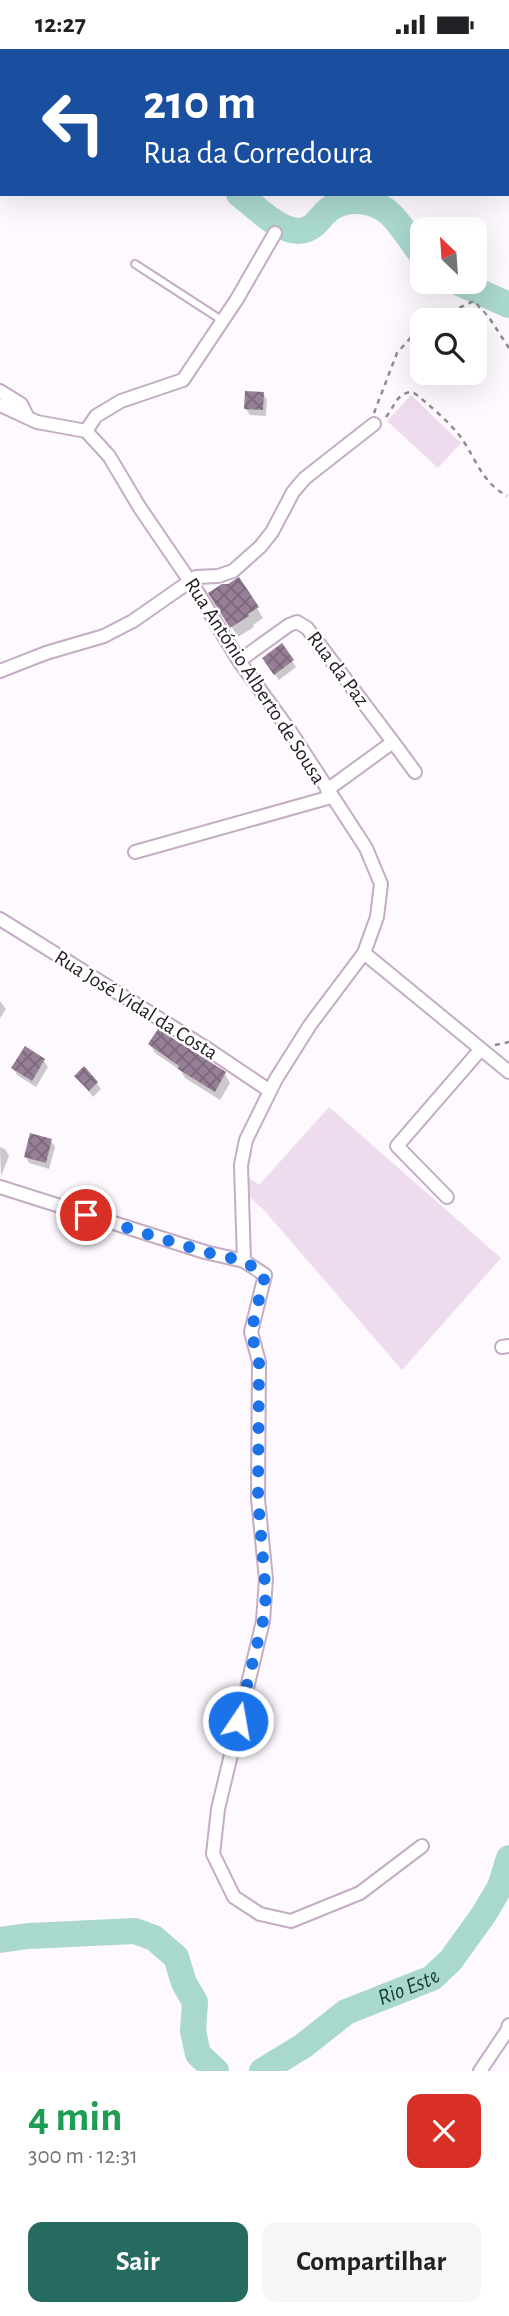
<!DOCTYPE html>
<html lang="pt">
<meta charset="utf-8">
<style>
:root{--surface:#fff;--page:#f6f6f6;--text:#202124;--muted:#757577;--accent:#256b60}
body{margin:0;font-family:"Alegreya Sans",sans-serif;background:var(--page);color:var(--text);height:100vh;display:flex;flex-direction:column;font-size:26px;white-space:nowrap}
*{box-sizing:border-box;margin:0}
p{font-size:23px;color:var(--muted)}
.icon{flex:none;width:38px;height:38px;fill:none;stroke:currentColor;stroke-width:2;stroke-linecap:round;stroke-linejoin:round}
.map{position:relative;height:2022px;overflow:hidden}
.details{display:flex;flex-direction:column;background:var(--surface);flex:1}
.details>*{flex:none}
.banner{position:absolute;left:0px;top:0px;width:509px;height:147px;box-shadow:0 7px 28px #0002;background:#1a4fa0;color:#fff;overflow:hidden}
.needle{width:46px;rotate:335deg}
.fabs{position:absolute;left:410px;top:168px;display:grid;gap:14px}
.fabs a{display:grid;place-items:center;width:77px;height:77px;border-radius:14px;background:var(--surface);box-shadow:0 7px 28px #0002;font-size:35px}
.pin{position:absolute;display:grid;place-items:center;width:60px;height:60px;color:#fff;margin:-30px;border:4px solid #fff;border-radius:50%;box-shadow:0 2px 7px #0007}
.me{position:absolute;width:77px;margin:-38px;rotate:12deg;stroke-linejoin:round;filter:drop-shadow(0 0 5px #0008)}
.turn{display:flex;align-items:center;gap:24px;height:147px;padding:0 28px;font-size:32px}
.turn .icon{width:91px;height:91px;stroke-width:2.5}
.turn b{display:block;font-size:49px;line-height:60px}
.round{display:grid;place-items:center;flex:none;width:74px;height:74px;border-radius:14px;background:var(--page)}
.overview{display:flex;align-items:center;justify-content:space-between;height:119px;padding:0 28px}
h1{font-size:42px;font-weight:600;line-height:52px;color:#1e9e55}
.primary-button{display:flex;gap:14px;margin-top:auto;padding:14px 28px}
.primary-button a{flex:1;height:80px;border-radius:14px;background:var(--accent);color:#fff;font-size:28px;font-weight:600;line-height:80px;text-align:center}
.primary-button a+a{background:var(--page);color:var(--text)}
.status{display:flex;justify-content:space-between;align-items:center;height:49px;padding:0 35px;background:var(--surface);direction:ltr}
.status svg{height:19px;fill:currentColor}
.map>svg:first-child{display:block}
</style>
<div class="status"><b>12:27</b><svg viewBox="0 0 49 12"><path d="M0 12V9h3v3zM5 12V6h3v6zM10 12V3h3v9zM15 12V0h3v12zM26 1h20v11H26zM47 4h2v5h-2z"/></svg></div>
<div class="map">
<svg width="509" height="2022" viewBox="0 0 509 2022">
<defs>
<pattern id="building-cross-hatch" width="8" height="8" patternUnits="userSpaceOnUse" patternTransform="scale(1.75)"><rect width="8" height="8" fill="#978097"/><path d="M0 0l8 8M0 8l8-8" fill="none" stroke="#7b687b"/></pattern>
</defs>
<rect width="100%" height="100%" fill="#fef9fe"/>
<path fill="#eedcee" d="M411,346L461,394L438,419L387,372Z
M329,1058L501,1209L402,1321L263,1160L247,1146L249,1129L259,1136Z"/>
<path fill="#0003" d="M263,344L267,351L266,367L250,366L246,360Z
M211,545L257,559L263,569L253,576L254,578L238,588Z
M282,597L296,618L279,631L268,616Z
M0,952L6,960L0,969Z
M150,995L225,1025L230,1034L220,1051L185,1029L181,1022L155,1004Z
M44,1012L48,1018L36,1038L17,1026L13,1019Z
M77,1028L97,1034L101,1040L93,1048Z
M51,1092L55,1098L49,1120L29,1114L26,1108Z
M0,1098L5,1100L9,1107L1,1127Z"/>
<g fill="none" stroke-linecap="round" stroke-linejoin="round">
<g stroke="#a9d8ce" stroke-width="26">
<path d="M0,45L2,46"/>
<path d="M239,145C255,157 277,181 298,182C311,182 317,173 324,165C341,147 370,149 388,163C400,173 412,194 422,206"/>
<path d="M457,233L509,256"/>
<path d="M0,1891L28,1887L135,1882L154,1889L176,1908L184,1934L195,1953L193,1982L198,2005L216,2022"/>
<path id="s1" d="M262,2022L303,1997L346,1963L432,1929L451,1911L484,1865L500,1838L509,1809"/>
</g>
</g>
<path fill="url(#building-cross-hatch)" d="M245,342L264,343L263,361L244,360Z
M239,528L259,558L248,565L249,567L230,579L208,544L222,535H228Z
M282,594L294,611L274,626L262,609Z
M158,980L226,1023L215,1043L178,1020L179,1017L148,995Z
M25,997L45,1010L32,1032L11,1019Z
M84,1017L98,1033L89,1042L74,1027Z
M30,1084L52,1090L46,1114L24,1108Z"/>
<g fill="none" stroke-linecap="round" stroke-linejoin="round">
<defs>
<path id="service" d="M135,215L223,272"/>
<path id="minor" d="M0,342L21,355L28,369
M0,356L37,373L86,382L109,407L140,459L198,544L239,612L290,682L366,799L381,835L377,868L364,904L310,976L276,1030L246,1091L241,1116L244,1212
M86,382L96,367L121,352L183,331L237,250L275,184
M239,612L289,576L297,573L307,579L393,693
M0,622L46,604L104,587L133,572L196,528L218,527L233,522L260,498L272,483L293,443L305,429L374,375
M327,741L393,693L415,723
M135,803L331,748
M0,870L206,999L270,1042
M364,904L509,1023
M0,1138L205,1203L244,1212L265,1226L251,1283L259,1313L258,1450L266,1530L263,1572L218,1760L213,1805L234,1848L260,1865L291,1872L360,1844L422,1797
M447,1148L397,1097L481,1000
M502,1298L509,1297
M480,2022L507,1982L509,1976"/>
</defs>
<use href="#service" stroke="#c4acc5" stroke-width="10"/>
<use href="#minor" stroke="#c4acc5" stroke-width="16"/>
<path stroke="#918a91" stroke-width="2.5" stroke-dasharray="5 5" stroke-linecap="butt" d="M432,271L474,252L490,270L509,299
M374,364L397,304L422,276
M386,368C395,357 397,343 413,343C426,353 454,377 462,390C477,412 482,433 507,447
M495,996L509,993"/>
<use href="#service" stroke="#fff" stroke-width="6"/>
<use href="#minor" stroke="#fff" stroke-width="12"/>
</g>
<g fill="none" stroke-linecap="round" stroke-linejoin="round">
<path stroke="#1a73e8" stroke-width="12" stroke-dasharray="0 21.6" d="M86,1166L205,1203L244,1212L265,1226L251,1283L259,1313L258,1450L266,1546L263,1572L238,1672"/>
</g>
<g text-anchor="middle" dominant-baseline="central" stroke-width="5" stroke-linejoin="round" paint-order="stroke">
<g font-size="21" fill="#241c25" stroke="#fff">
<text transform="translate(338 620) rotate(53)">Rua da Paz</text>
<text transform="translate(255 632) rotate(57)">Rua António Alberto de Sousa</text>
<text transform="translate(136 956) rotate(32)">Rua José Vidal da Costa</text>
</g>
<g font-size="23" font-style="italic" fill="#123d36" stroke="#fff">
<text stroke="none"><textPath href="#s1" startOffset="170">Rio Este</textPath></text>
</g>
</g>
</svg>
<div class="fabs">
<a><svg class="needle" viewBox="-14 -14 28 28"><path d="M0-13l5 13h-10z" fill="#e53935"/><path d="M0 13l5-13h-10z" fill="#757577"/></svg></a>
<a><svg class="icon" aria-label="search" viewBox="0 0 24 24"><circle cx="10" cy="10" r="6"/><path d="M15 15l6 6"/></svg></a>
</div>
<div class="pin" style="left:86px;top:1166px;background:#d93025"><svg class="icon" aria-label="arrive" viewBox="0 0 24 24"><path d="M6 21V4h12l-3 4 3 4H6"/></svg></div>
<svg class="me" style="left:238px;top:1672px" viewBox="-20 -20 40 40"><circle r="17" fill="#1a73e8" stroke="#fff" stroke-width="3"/><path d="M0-11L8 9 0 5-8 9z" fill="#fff"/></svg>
<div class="banner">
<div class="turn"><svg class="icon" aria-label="left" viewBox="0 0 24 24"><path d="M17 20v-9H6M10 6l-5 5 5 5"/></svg><div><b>210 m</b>Rua da Corredoura</div></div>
</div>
</div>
<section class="details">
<div class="overview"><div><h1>4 min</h1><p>300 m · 12:31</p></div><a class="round" style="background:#d93025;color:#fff"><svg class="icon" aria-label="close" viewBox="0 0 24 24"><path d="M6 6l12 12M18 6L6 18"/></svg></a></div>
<div class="primary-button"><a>Sair</a><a>Compartilhar</a></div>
</section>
